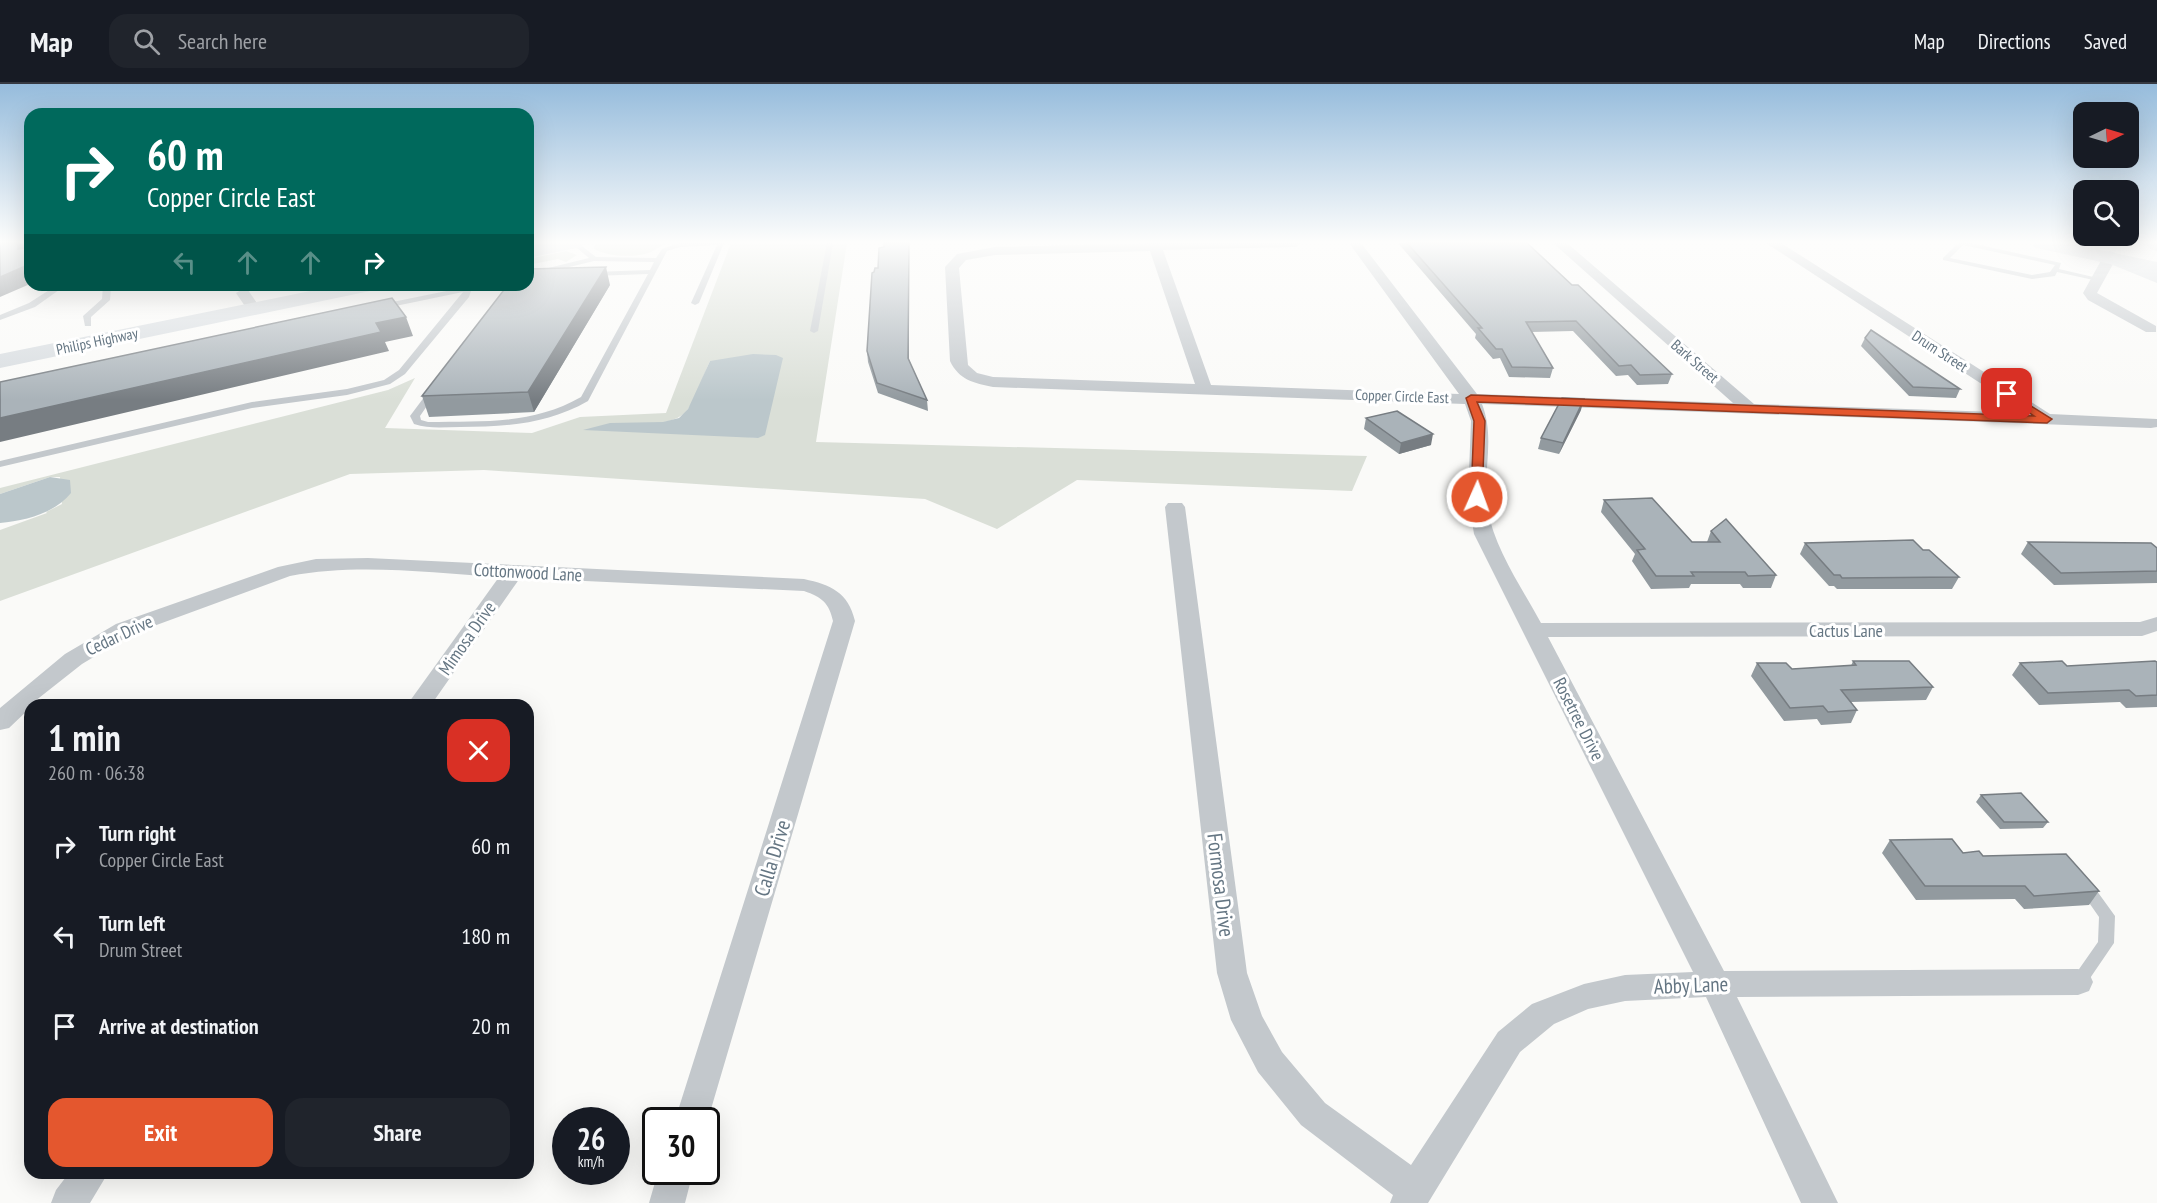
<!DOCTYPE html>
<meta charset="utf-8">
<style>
:root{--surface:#171b24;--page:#20242c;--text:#f1f3f6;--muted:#9ea1a6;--line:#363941;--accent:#e4572e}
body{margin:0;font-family:"PT Sans Narrow",sans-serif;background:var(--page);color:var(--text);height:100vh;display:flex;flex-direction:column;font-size:22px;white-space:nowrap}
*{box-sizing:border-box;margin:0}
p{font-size:20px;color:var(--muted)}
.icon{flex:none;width:33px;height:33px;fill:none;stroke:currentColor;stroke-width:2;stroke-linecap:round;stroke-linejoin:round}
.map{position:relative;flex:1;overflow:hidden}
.side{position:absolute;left:24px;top:615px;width:510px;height:480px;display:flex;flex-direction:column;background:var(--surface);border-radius:18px;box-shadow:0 6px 24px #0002}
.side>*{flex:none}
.guide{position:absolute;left:24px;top:24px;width:510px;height:183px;border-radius:18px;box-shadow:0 6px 24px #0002;background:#00695c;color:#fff;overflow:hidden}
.needle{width:39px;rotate:85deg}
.tools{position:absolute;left:2073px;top:18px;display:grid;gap:12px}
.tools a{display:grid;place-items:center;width:66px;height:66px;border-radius:12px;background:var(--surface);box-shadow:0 6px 24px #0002;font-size:30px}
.speed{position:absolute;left:552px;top:1023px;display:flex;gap:12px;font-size:30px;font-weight:700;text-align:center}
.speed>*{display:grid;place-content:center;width:78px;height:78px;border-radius:50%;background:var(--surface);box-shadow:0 6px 24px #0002;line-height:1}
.speed small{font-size:15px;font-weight:400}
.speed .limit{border:3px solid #111;border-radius:9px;background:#fff;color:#111}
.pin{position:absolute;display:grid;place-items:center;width:51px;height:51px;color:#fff;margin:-26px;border-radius:12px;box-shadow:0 3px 9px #0006}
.me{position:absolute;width:66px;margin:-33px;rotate:2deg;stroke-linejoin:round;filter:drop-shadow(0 0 4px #0008)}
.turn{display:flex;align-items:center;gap:21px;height:126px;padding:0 24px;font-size:27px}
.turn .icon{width:78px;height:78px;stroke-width:2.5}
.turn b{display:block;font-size:42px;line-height:51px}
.lanes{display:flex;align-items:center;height:57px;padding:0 24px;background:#0003;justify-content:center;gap:30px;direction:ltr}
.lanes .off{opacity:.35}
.round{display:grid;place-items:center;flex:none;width:63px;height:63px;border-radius:18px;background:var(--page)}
.summary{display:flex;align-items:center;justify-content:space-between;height:102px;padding:0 24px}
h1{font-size:36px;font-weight:800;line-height:45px}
.button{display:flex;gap:12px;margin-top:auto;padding:12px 24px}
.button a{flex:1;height:69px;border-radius:18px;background:var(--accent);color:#fff;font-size:24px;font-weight:800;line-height:69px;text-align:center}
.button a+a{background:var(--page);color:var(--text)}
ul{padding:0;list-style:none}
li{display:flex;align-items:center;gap:18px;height:90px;padding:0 24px}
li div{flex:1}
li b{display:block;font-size:22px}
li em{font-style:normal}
header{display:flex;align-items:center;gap:36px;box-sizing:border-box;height:84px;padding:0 30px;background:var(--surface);border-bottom:2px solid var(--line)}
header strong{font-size:28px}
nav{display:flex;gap:33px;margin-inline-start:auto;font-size:21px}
.search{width:420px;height:54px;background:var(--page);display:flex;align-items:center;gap:15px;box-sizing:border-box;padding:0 21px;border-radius:18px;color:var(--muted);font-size:22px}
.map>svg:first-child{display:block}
</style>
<header>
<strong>Map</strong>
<div class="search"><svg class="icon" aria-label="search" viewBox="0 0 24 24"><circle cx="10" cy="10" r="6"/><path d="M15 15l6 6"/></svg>Search here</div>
<nav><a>Map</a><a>Directions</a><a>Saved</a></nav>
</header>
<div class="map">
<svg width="2157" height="1119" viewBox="0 0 2157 1119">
<rect width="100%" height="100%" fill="#fafaf8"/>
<path fill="#dadfd7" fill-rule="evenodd" d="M606,159H668C661,161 657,165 651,168C636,174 609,173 594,165L595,161Z
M731,159H847L816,358L1367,372L1352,407L1077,396L997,445L925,415L484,386L350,390L0,517V446L47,429L46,428L62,420L60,393H50L0,410V404L388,306L415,294L385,344L532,349L580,333L666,329ZM710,277L758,354L610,339C632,338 673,346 688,325C697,312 703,292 710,277Z
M566,167L577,171L566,178L558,175L528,181V175Z"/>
<path fill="#bbc7cb" d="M753,270L776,271L783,274L765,351L758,354L583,346L610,339L663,338L679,334L688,325L710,277Z
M50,393L70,396L71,409C55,429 25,437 0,439V410Z"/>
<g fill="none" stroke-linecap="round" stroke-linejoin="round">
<path fill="#c3c8cc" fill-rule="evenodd" d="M571,159H578L596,173L656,174L662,165L679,159H724L699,219L695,221L691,219L717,161L680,163L667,167L588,317C548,340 506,343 460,343C444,343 429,345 414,340L410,332L431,304L434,303L438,306L420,332L421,336L428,338C482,337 532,341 581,313L648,190L592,192L588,190L592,188L650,186L654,178L594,177L528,193V189L589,174Z
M827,159H833L818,247L814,249L810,247Z
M1958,159H1971L2061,179L2059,185L2102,195L2098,197L2057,188L2055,192L2032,195L1943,176V174ZM1963,161L2055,181L2050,188L2032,191L1950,174Z
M57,201H66L35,223L0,236V231L29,219Z
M103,201H111L110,216L91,233V242H85L83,232L102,215Z
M231,201H245L241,203Z
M459,201H467L471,207L469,213L405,290L390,300L347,311L252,324L0,383V377L252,318L347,305L384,296L399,286L463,208L381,225H378V221L461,204Z
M2084,794L2089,796L2115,832L2114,859L2084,903L2078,905L2072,903L2070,898L2098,858L2099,833L2076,800L2079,796Z"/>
<path fill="#c3c8cc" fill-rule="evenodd" d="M1155,159H1302L1296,163L1163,166L1211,301L1459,310L1349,159H1361L1477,310L1733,319L1553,159H1567L1754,320L2026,329L1766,159H1781L2050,330L2157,335V343L2151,344L1482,320C1494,351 1485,380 1486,412C1489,458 1520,500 1541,539L2140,538L2157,533V547L2142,552L1548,553L1724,887L2078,885L2089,889L2093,898L2089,907L2078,911L1737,913L1838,1119H1801L1706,913L1625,917L1588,925L1554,940L1520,968L1428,1119H1390L1393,1111L1301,1041L1258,988L1231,936L1217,889L1165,423L1168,419H1182L1185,423L1247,889L1262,932L1282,968L1325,1019L1411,1081L1498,948L1532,920L1584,900L1625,891L1693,888L1474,450L1468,413L1471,337L1465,320L993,303C974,299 959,296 950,277L945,183L957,170L995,163ZM1150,167L1195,300L993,293L977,289L968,281L959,184L966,176L995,171Z
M2110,169L2117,173L2097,209L2156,242V248H2146L2088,216L2083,209L2103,173Z
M243,205L248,206L261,225L259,228H249L236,209Z
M368,474L804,495C831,501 848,508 855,537L706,1042V1036H675L833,537C829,519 822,513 804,507L520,494L431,621H407L499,493C431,489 358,479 290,492L132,550L82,580L30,621V624L9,644L0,646V624L65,570L116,540L278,483L316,475Z
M658,1088H693L685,1119H649Z
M69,1089H108L90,1119H51L56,1106Z"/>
<path fill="#d6dbdf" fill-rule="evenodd" d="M546,159H584L582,163L528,174V162Z
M2032,159H2067L2157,178V190L2041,165L2034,163Z
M340,201H380L377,205L370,207L0,284V270Z"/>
<path fill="#d6dbdf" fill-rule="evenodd" d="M2145,159H2157V167L2150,165Z
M2110,167L2157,186V199L2103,177L2100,173L2103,169Z"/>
</g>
<path fill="#929a9f" d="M1398,159H1527L1572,201L1672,290L1668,300L1637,301L1628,291L1616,292L1573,247L1531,248L1553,284L1550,294L1509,293L1500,274L1493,275L1475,254L1476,250Z
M878,184L909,276L927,316L928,327L878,309L868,278L867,267L874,188Z
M610,201L534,328L429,333L422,312Z
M1865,254L1960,305L1956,314L1909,312L1861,262Z
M1581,326L1559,370L1538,365L1541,354Z
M1366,334L1431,361L1399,370L1364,345Z
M1604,416L1692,458H1707L1711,447L1776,491L1771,504H1743L1740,500H1691L1689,504L1651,505L1632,477L1635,470L1601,428Z
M2028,458L2157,464V499L2054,501L2021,470Z
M1805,459L1923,466L1959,493L1952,505H1837L1834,502H1829L1800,470Z
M1853,577L1933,603L1926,616L1851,618L1857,626L1851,639L1821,641L1817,635L1784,637L1751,592L1757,579L1792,585L1851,582Z
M2157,578V623L2126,624L2120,618L2039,621L2012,591L2020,579L2067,582Z
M1981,711L2048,738L2043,744L2000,745L1976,718Z
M1890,756L1983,772L2099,807L2089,821L2024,825L2015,815L1916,816L1882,769Z"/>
<path fill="#777d82" d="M18,159H27V181L18,165Z
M909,159V284L908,274Z
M30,180V200L0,213V193Z
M606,183L610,201L534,328L528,308Z
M406,233L413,252L385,258L389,267L0,358V334L376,239Z
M1584,315L1581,326L1559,370L1563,359Z
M1433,350L1431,361L1399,370L1401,359Z"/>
<path fill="#aab3b9" stroke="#777d82" stroke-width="1.5" d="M0,159H18V165L30,163V180L0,193Z
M884,159H909L908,274L927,316L877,299L867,267L872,189L874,188L875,184H878L879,164L884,163Z
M1407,159H1527L1572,201H1578L1672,290L1640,291L1631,281L1619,282L1576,237L1526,238L1553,284L1512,283L1502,265H1496L1478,244H1482Z
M606,183L528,308L422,312L507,202L528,201V185Z
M392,214L406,233L376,239L381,248L0,334V298Z
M1871,246L1960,305L1913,303L1865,254Z
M1562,314L1584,315L1563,359L1541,354Z
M1397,327L1433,350L1401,359L1366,334Z
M1652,414L1692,458H1720L1711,447L1726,435L1776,491L1748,492L1745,488H1691L1694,492H1656L1637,466L1645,465L1604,416Z
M1913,456L1923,466H1929L1959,493L1842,494L1840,491H1834L1805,459Z
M2028,458L2151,459L2157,464V487L2061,489Z
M1853,577H1909L1933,603L1841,606L1857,626L1828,628L1823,622L1790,624L1757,579H1786L1792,585L1856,581Z
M2062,577L2067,582L2155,577L2157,578V611L2136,612L2129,606L2048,609L2020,579Z
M2021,709L2048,738H2004L1981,711Z
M1952,755L1963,769L1979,767L1983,772L2066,770L2099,807L2034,812L2025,802H1925L1890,756Z"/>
<linearGradient id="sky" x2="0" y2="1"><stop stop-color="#96bcdc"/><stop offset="0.5" stop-color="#fdfdfc"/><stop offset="1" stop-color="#fdfdfc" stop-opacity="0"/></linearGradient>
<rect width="2157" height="316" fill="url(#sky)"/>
<path fill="#e4572e" stroke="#94391e" stroke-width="1.5" d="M2007,307L2052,335L2047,339L1477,318L1485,337L1482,413L1477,417L1471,413L1474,337L1466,314L1471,311L2034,332L2004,312V308Z"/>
<g text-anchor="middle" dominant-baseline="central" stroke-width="6" stroke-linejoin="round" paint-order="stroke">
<g font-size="15" fill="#657683" stroke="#fff">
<text transform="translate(97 257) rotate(-12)">Philips Highway</text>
<text transform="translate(1940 267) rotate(33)">Drum Street</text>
<text transform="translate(1695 277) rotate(41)">Bark Street</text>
<text transform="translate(1402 312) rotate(2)">Copper Circle East</text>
</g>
<g font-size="18" fill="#657683" stroke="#fff">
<text transform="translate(528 488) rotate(3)">Cottonwood Lane</text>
<text x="1846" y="546">Cactus Lane</text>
<text transform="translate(119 551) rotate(-25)">Cedar Drive</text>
<text transform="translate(467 554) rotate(-55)">Mimosa Drive</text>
<text transform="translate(1579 635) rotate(63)">Rosetree Drive</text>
</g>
<g font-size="21" fill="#657683" stroke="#fff">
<text transform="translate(772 774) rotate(-73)">Calla Drive</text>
<text transform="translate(1221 801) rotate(83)">Formosa Drive</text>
<text transform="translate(1691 901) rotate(-2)">Abby Lane</text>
</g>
</g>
</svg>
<div class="tools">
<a><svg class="needle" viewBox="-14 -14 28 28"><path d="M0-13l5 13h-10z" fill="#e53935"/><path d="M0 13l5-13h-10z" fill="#9ea1a6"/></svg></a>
<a><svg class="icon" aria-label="search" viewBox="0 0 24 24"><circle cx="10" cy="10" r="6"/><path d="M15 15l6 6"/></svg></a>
</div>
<div class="speed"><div>26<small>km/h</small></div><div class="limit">30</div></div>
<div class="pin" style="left:2007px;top:310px;background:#d93025"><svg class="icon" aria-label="arrive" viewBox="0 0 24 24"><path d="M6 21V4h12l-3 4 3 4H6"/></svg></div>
<svg class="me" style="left:1477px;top:413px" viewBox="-20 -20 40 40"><circle r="17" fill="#e4572e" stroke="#fff" stroke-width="3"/><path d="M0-11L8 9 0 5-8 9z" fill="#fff"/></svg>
<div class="guide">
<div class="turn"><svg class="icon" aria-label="right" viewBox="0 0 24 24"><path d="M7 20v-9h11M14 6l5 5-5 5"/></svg><div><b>60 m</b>Copper Circle East</div></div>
<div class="lanes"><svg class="icon off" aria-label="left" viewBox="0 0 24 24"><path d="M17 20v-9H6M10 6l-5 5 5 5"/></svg><svg class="icon off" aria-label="ahead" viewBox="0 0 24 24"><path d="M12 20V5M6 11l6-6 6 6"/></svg><svg class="icon off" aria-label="ahead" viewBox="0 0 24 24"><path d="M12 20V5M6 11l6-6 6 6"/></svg><svg class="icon" aria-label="right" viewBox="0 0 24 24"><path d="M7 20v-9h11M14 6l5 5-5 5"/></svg></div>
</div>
<section class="side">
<div class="summary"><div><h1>1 min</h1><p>260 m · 06:38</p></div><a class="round" style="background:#d93025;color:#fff"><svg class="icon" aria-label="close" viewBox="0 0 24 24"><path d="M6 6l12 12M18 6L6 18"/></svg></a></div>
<ul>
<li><svg class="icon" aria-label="right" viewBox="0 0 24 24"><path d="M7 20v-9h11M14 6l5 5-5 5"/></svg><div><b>Turn right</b><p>Copper Circle East</p></div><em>60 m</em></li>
<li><svg class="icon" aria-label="left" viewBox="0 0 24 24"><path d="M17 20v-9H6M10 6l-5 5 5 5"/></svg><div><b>Turn left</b><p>Drum Street</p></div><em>180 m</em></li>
<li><svg class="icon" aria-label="arrive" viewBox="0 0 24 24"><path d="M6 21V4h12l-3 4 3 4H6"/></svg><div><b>Arrive at destination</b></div><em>20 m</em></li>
</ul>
<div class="button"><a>Exit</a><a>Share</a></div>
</section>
</div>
